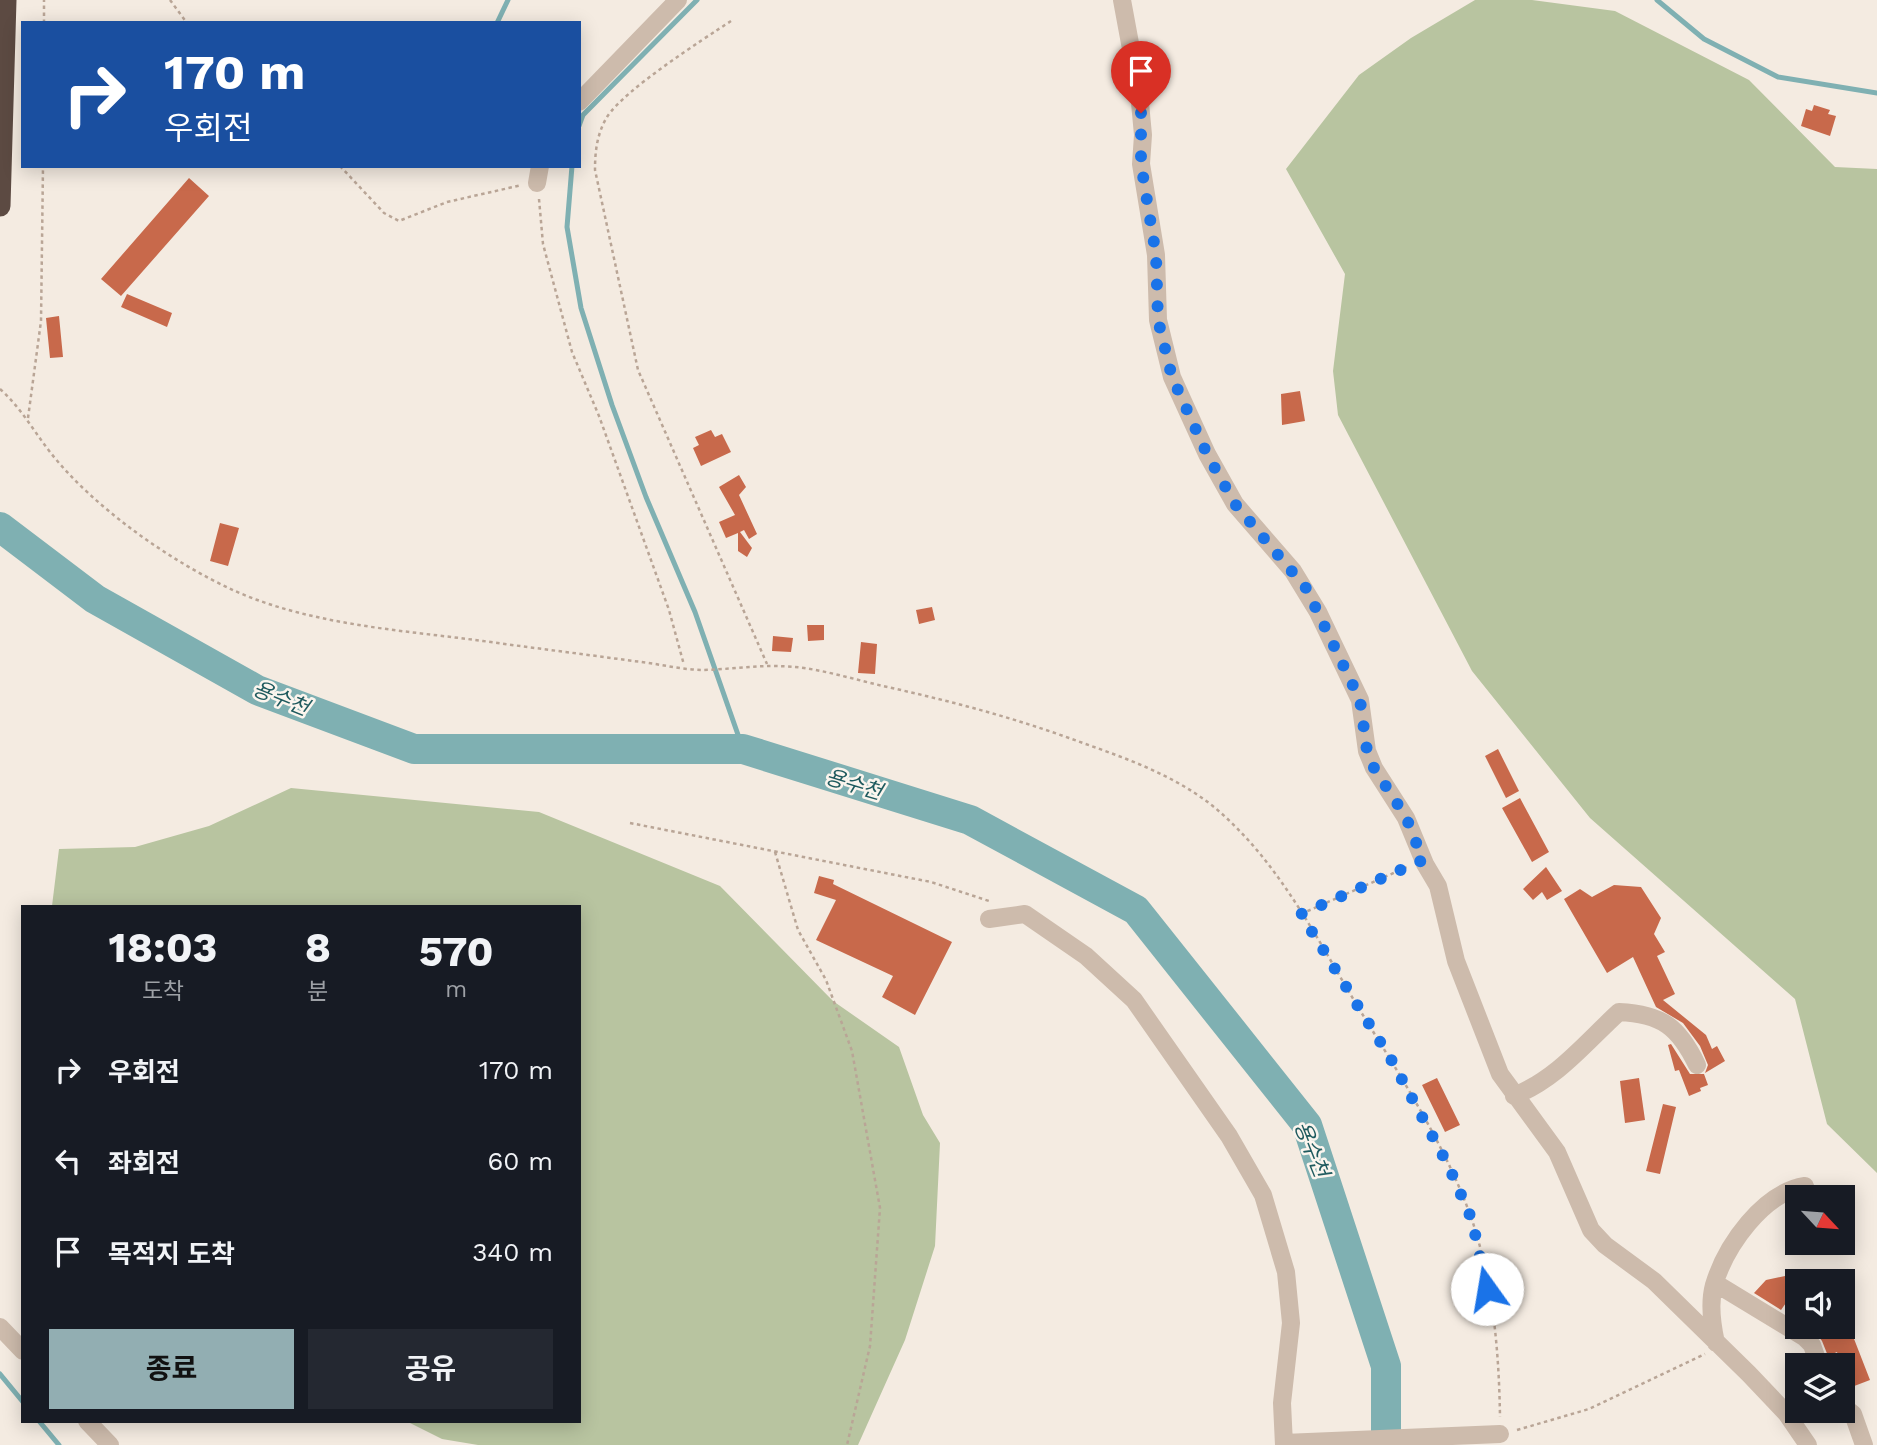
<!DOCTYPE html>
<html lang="ko">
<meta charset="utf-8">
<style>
:root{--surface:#171b24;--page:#242831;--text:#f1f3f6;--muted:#9ea1a6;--accent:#92aeb2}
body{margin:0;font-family:"Work Sans","Noto Sans KR",sans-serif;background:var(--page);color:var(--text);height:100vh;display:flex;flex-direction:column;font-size:26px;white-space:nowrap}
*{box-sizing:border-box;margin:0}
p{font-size:23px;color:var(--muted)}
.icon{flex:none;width:38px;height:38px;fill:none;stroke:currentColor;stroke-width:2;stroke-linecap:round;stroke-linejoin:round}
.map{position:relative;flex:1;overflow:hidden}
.drawer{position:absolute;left:21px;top:905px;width:560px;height:518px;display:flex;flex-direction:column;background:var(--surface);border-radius:0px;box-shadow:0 4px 18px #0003}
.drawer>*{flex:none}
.top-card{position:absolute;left:21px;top:21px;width:560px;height:147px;border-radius:0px;box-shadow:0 4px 18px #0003;background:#1a4fa0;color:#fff;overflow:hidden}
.needle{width:46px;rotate:116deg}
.tools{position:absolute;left:1785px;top:1185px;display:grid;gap:14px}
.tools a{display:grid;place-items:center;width:70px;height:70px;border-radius:0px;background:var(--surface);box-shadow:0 4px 18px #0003;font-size:35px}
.pin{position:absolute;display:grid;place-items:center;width:60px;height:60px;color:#fff;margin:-72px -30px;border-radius:50% 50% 50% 0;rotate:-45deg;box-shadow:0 0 7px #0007}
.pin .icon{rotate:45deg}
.me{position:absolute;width:77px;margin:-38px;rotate:347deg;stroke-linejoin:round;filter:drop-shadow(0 0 5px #0008)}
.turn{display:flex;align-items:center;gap:24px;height:147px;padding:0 28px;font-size:32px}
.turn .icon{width:91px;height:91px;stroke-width:2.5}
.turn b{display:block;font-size:49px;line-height:60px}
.eta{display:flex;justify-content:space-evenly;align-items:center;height:119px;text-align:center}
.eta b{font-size:42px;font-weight:700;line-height:49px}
.primary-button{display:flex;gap:14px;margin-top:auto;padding:14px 28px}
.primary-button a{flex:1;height:80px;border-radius:0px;background:var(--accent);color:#111;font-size:28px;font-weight:700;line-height:80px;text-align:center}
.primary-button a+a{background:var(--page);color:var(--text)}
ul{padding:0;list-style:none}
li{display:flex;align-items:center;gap:21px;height:91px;padding:0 28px}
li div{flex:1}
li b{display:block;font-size:26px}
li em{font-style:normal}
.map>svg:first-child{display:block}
</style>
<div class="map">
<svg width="1877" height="1445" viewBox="0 0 1877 1445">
<rect width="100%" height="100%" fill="#f4ebe1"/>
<path fill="#b8c4a0" d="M1475,0H1532L1615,11L1749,80L1835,167L1877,169V1173L1827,1124L1795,999L1590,818L1472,671L1338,415L1333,371L1345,274L1286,169L1359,75L1411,38Z
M291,788L539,812L720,886L833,1001L899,1047L923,1115L940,1143L935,1246L905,1340L858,1445H478L442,1439L406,1421H579V906H52L59,849L135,847L209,826Z"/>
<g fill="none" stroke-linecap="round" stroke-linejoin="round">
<path stroke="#7fb0b2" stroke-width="5" d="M1657,0L1704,39L1778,77L1877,93
M497,23L508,0
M579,126L583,115L697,0
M572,166L567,227L581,308L612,405L646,497L695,612L743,749
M0,1374L23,1402
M39,1421L59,1445"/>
<path stroke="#7fb0b2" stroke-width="30" d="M0,527L95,599L257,690L414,749H743L970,820L1136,910L1307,1125L1386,1366V1445"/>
</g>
<path fill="#c8694b" d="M1814,105L1830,110L1828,114L1836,116L1830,136L1801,126L1806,109L1812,111Z
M189,178L209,196L121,296L101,279Z
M127,294L172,313L167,327L121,307Z
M59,316L63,357L50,358L46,318Z
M1300,391L1305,421L1282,425L1281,394Z
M711,430L715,437L722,434L731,452L701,466L693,448L699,445L695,437Z
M739,475L746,487L739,495L757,534L749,539L744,530L740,532L752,548L747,557L738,551V533L726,538L719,522L735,515L719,487Z
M220,523L239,528L228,566L210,561Z
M932,607L935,620L919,624L916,610Z
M807,625H824V640L808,641Z
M773,636L793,638L791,652L772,651Z
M861,642L877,644L875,674L858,673Z
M1498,749L1519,791L1506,798L1485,756Z
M1520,798L1549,852L1532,862L1502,808Z
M1546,867L1562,891L1547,900L1542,892L1533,900L1523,889Z
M819,876L834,880L833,884L952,942L915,1015L882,997L893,976L816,940L836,900L814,893Z
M1614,885L1641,887L1661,918L1654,934L1665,952L1657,956L1675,994L1663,1000L1706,1035L1712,1049L1717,1046L1725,1061L1705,1073L1708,1065L1700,1046L1683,1023L1656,1007L1633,957L1607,973L1564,899L1580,889L1592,897Z
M1671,1044L1690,1074H1704L1708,1085L1700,1088L1701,1091L1689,1096L1679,1070L1675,1071L1668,1045Z
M1437,1078L1460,1125L1445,1132L1422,1085Z
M1639,1078L1645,1120L1625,1123L1620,1081Z
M1663,1104L1676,1107L1660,1174L1646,1171Z
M1785,1276L1787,1288L1797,1287L1781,1310L1754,1293L1766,1280Z
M1811,1326H1849L1870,1380L1849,1388L1837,1352L1828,1356L1822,1341Z"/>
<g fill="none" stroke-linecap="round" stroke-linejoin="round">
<path stroke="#b9a596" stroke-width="2.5" stroke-dasharray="3.5 3.5" stroke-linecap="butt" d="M170,0L187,23
M731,21C702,40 624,90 607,117C597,134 595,151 595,170L638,370L767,664
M44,23V0
M340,166L384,213L399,221L447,202L522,185
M539,199L543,244L572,352L599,416L669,610L684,665
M0,389C21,408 33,430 50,452C93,507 171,562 235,591C312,625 400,630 483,641C533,648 583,654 633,661C656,663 681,670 704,670C740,669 766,663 804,668C831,672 857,680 883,686C946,700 1008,716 1069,738C1119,756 1172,773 1214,807C1279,861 1318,941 1361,1012C1401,1077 1445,1145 1471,1217C1493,1281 1499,1351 1500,1417
M28,418L41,321L43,166
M630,823L931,882L989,901
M775,852L798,930L826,980L852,1051L880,1208L870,1346L847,1445
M1301,914L1407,867
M1517,1430L1589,1409L1705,1354"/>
<path stroke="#cdbbac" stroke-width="18" d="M1122,0L1139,92L1143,135L1141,164L1156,255L1158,320L1172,377L1207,454L1235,504L1293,571L1318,612L1360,700L1367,751L1374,768L1406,818L1425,864L1438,886L1456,961L1500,1074L1557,1152L1591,1230L1605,1245L1654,1281L1749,1374L1786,1413L1808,1445
M579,102L678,0
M537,183L540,166
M989,919L1025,914L1086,956L1134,1000L1229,1136L1263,1195L1286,1272L1291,1323L1282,1403L1284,1445
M1514,1096C1558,1078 1585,1043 1619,1012C1662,1014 1679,1027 1697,1065
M1715,1283L1804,1337L1812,1345L1819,1365
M0,1327L23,1351
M1716,1343C1712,1325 1709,1303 1714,1285C1726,1245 1763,1193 1805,1186
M1843,1406L1853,1414L1864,1445
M87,1421L110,1445
M1284,1443L1500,1434"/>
<path stroke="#5c4a42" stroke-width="21" d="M0,206L6,0"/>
</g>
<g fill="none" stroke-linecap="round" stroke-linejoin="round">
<path stroke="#1a73e8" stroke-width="12" stroke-dasharray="0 21.6" d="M1141,113V164L1156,255L1158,320L1172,377L1207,454L1235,504L1306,588L1360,700L1367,751L1374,768L1406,817L1423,860L1301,914L1392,1061L1449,1167L1472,1220L1487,1289"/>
</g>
<g text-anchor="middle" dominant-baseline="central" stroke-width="5" stroke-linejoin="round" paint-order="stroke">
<g font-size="21" font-style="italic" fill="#1f5a5e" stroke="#fbf5ee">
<text transform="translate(281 698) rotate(22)">용수천</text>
<text transform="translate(854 784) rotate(17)">용수천</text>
<text transform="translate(1312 1149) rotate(68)">용수천</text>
</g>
</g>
</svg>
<div class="tools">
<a><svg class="needle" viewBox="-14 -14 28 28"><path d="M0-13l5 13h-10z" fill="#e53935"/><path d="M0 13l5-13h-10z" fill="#9ea1a6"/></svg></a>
<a><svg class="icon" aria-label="sound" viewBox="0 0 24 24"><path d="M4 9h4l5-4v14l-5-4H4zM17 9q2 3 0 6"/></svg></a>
<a><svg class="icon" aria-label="layers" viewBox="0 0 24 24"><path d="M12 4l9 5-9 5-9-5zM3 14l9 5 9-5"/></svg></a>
</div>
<div class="pin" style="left:1141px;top:113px;background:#d93025"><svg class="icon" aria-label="arrive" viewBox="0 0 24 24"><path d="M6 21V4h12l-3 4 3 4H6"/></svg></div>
<svg class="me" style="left:1487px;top:1289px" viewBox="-20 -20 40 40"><circle r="19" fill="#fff"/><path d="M0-13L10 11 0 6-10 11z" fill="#1a73e8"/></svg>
<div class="top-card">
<div class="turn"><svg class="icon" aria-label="right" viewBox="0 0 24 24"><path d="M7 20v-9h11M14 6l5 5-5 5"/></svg><div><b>170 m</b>우회전</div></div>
</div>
<section class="drawer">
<div class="eta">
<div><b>18:03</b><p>도착</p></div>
<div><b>8</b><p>분</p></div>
<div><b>570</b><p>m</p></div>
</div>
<ul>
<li><svg class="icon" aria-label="right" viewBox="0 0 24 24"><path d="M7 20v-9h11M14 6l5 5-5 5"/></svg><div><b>우회전</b></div><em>170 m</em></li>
<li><svg class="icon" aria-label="left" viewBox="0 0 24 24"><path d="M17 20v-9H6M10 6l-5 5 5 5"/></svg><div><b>좌회전</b></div><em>60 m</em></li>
<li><svg class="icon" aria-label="arrive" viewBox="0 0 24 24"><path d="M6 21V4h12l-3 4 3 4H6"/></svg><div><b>목적지 도착</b></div><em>340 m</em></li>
</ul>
<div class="primary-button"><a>종료</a><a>공유</a></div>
</section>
</div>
